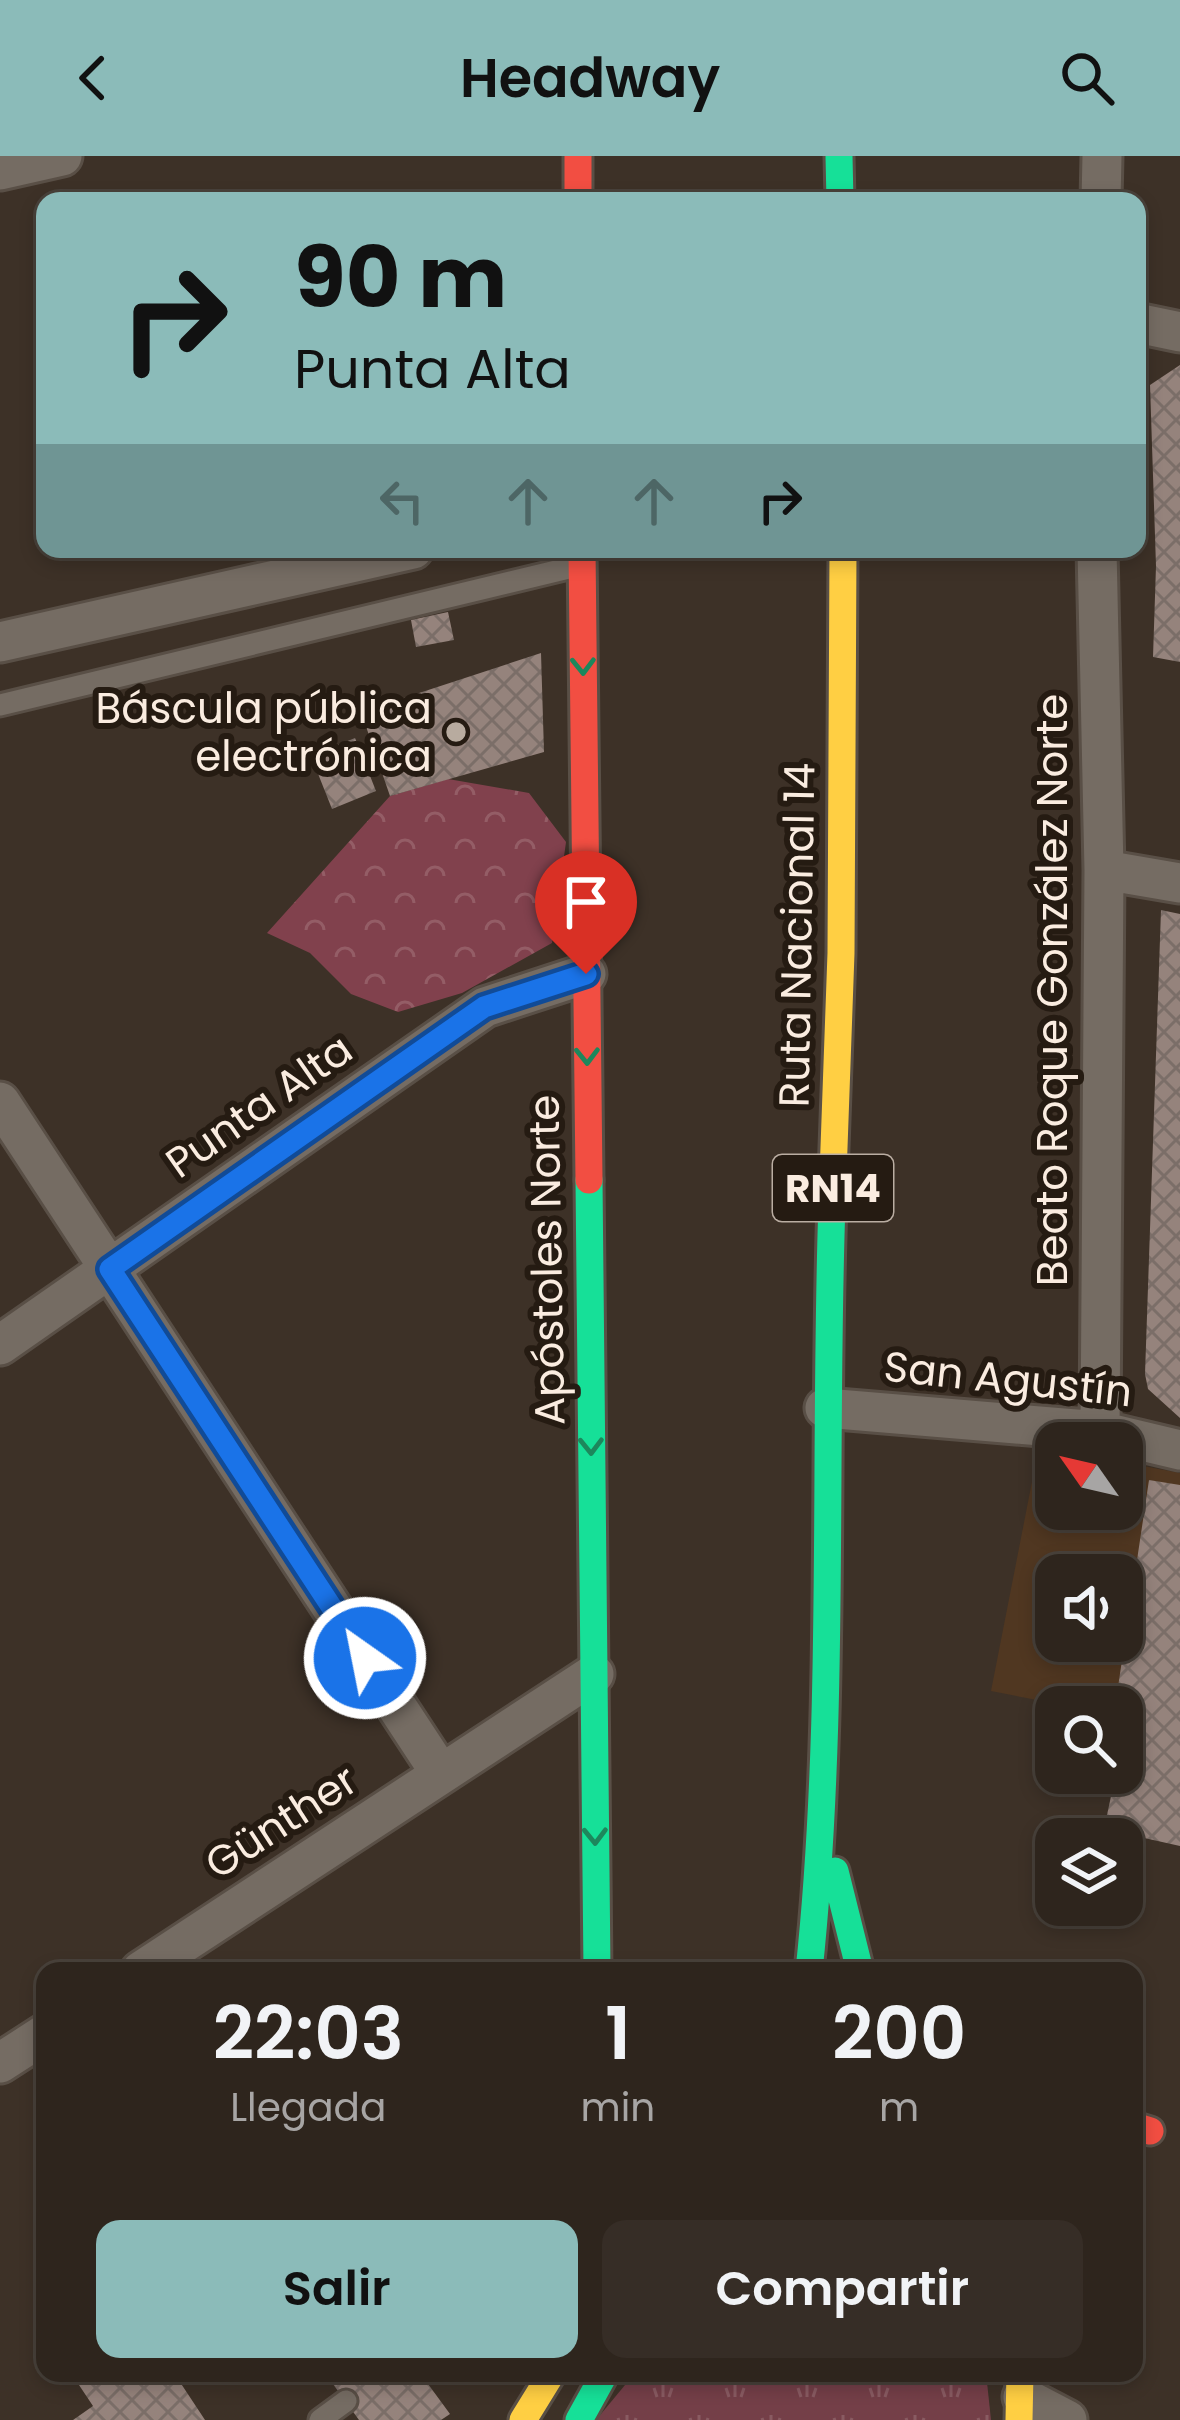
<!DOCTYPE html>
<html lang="es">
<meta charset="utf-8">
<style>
:root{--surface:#2e251d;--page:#362d26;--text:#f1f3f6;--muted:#a7a5a4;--line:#49423b;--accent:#8bbbb9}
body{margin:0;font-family:Poppins,sans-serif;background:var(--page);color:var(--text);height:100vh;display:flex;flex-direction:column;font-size:45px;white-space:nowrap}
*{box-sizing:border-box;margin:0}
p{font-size:39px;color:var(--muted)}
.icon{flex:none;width:66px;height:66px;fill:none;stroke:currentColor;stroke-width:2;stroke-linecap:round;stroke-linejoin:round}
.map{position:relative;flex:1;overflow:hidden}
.panel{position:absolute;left:36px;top:1806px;width:1107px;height:420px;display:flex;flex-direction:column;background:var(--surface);border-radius:24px;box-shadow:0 6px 18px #0003,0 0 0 3px var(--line)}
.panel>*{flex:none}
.banner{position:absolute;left:36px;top:36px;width:1110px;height:366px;border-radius:24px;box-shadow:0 6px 18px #0003,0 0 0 3px var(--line);background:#8bbbb9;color:#111;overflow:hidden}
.needle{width:78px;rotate:304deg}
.controls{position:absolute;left:1035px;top:1266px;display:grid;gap:24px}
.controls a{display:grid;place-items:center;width:108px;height:108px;border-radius:24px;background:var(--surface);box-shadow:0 6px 18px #0003,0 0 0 3px var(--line);font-size:60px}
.pin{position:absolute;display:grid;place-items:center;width:102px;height:102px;color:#fff;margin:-123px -51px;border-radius:50% 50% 50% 0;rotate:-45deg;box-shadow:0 0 12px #0007}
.pin .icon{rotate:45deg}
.me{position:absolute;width:132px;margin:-66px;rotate:327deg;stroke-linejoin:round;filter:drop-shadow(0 0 9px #0008)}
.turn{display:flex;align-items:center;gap:42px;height:252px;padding:0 60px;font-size:54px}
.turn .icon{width:156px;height:156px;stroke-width:2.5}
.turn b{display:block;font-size:84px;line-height:102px}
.lanes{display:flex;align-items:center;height:114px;padding:0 60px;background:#0003;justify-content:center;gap:60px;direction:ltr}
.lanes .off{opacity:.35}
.eta{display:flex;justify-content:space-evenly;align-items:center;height:204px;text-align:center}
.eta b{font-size:72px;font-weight:600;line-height:84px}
.primary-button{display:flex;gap:24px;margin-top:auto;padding:24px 60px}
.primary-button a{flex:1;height:138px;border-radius:24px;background:var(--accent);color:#111;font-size:48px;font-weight:600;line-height:138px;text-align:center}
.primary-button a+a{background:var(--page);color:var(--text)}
header{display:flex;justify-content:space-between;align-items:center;height:156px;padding:0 60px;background:var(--accent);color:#111;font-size:54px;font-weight:600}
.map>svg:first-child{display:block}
</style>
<header><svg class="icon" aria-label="back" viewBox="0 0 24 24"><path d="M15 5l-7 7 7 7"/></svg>Headway<svg class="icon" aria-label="search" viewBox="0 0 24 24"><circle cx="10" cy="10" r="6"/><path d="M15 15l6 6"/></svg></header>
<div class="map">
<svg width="1180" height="2264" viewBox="0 0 1180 2264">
<defs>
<pattern id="grass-tufts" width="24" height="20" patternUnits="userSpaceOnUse" patternTransform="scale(3)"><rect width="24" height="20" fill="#743f48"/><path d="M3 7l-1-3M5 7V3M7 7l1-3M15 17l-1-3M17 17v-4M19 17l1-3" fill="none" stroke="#895b62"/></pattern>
<pattern id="forest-crowns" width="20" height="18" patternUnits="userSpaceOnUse" patternTransform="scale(3)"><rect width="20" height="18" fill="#81414d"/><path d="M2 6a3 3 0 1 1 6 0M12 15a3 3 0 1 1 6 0" fill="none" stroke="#945d66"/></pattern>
<pattern id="building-cross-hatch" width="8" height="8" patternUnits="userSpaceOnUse" patternTransform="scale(3)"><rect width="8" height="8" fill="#95837c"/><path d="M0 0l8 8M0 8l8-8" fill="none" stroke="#7b6e68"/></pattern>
</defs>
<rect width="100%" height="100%" fill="#3d3127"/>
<path fill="#503721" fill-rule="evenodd" d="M1039,1290L1056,1294V1353H1122V1306L1180,1317V1571L1122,1560V1551H1073L991,1535ZM1056,1419H1122V1485H1056Z"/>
<path fill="url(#grass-tufts)" d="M635,2217H986L991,2264H596Z"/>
<path fill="url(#forest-crowns)" d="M448,623L529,637L566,686L552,787L462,837L398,856L351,838L310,797L267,777L390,640Z"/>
<path fill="url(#building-cross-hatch)" d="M1180,209V506L1153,501L1156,410L1150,229Z
M448,456L454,484L416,491L411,464Z
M541,497L544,596L390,640L361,556Z
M355,582L376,635L332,653L311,600Z
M1161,754L1180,758V1262L1148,1233L1145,1218Z
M1149,1324L1180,1329V1690L1104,1673L1116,1617H1122L1127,1561L1122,1560V1551H1115Z
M71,2217H174L205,2264H73L93,2250Z
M325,2217H420L450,2258L441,2264H359Z"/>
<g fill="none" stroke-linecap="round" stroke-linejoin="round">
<defs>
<path id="lane" d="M0,549L577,410
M320,2264L346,2245"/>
<path id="street" d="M0,14L62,0
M1101,45L1102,0
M1137,167L1180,176
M1097,393L1104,714L1100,1275
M0,486L413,393
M1104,714L1180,727
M0,946L441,1618
M0,1189L485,851L586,818
M825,1252L1100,1275L1180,1294
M141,1815L594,1518
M0,1907L45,1878
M1023,2241L1067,2264"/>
<path id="fast" d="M839,0L840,45
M589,1024L597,1815
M835,1715L860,1815
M809,1815C836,1561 823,1303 832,1047
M579,2264L605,2217"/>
<path id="slow" d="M832,1047L841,797L843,393
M523,2264L552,2217
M1019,2264L1020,2217"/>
<path id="jam" d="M578,0V45
M582,393L589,1024
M1134,1970L1150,1975"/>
</defs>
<use href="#lane" stroke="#594f46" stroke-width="27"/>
<use href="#street" stroke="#594f46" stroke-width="45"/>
<use href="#fast" stroke="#594f46" stroke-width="33"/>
<use href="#slow" stroke="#594f46" stroke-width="33"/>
<use href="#jam" stroke="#594f46" stroke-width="33"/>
<use href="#lane" stroke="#756c63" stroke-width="21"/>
<use href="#street" stroke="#756c63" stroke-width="39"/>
<use href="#fast" stroke="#16e098" stroke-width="27"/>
<use href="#slow" stroke="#ffcf43" stroke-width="27"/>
<use href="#jam" stroke="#f24e42" stroke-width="27"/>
</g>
<defs><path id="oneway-chevron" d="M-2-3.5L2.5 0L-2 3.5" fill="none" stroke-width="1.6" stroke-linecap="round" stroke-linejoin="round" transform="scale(3)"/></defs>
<g stroke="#1d875c">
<use href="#oneway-chevron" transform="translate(583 510) rotate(89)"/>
<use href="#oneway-chevron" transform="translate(587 900) rotate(89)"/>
<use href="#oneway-chevron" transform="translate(591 1290) rotate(89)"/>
<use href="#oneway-chevron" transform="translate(595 1680) rotate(89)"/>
</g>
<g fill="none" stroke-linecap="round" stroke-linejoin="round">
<defs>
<path id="route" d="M365,1502L110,1113L484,851L586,818"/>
</defs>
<use href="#route" stroke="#114b97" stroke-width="30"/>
<use href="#route" stroke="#1a73e8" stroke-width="21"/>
</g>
<circle fill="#b8ab9f" stroke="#251b12" stroke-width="4.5" cx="456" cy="576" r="12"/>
<g text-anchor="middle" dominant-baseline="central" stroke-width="12" stroke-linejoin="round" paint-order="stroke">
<rect fill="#251b12" stroke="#baada2" stroke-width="3" x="773" y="999" width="120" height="66" rx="9"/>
<g font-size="39" font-weight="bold" fill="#faece0">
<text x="833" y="1032">RN14</text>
</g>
<g font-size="42" fill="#faece0" stroke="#251b12" text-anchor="end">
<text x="432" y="552">Báscula pública<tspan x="432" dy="48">electrónica</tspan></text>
</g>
<g font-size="42" fill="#faece0" stroke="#251b12">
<text transform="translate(797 779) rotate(-89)">Ruta Nacional 14</text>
<text transform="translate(1052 834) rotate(-90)">Beato Roque González Norte</text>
<text transform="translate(259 950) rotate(-35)">Punta Alta</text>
<text transform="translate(547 1104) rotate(-91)">Apóstoles Norte</text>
<text transform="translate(1008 1223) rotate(6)">San Agustín</text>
<text transform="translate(281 1666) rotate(-33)">Günther</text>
</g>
</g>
</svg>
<div class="controls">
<a><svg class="needle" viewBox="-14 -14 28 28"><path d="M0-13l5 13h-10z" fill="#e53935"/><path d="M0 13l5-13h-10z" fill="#a7a5a4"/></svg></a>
<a><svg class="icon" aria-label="sound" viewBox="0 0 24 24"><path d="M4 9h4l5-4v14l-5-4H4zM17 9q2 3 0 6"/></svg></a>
<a><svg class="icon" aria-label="search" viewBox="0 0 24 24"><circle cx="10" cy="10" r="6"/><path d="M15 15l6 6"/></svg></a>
<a><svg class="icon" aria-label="layers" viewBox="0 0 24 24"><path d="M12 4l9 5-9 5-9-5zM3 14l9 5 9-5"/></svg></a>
</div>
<div class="pin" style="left:586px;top:818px;background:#d93025"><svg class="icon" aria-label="arrive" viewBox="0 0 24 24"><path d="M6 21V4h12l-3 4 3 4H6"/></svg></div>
<svg class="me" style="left:365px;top:1502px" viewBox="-20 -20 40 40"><circle r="17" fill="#1a73e8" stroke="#fff" stroke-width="3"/><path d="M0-11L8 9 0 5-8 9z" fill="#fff"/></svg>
<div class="banner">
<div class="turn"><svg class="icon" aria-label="right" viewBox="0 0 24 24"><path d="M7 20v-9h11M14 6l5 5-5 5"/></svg><div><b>90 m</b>Punta Alta</div></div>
<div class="lanes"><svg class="icon off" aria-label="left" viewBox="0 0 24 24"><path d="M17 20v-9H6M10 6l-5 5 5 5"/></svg><svg class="icon off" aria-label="ahead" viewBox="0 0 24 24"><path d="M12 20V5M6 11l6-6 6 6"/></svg><svg class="icon off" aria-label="ahead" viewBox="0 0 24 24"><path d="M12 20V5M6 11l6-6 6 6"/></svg><svg class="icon" aria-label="right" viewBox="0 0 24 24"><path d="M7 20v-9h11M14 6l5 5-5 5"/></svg></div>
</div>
<section class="panel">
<div class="eta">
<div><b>22:03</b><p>Llegada</p></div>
<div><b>1</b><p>min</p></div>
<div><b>200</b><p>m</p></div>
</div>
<div class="primary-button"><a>Salir</a><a>Compartir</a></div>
</section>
</div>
